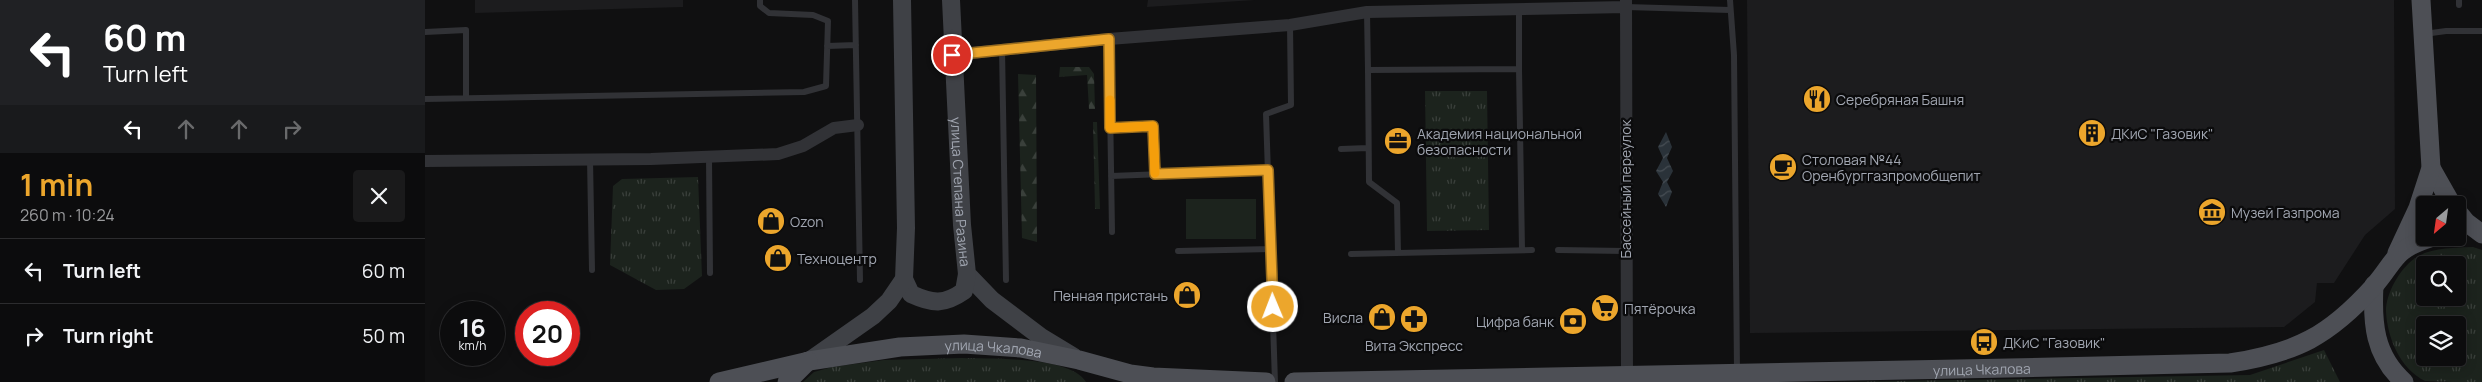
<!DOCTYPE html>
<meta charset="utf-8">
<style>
:root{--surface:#0c0c0d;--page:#1a1a1b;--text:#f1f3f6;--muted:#9a9b9d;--line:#2c2c2e;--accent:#eca62c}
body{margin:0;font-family:Manrope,sans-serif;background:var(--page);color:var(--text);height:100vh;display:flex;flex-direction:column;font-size:19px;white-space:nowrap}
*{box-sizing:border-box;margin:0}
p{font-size:16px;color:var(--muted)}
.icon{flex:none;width:28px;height:28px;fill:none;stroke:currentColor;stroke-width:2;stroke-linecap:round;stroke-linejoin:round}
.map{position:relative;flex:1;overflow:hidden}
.details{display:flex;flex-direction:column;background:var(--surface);width:425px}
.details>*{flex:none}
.banner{background:#202124;color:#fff;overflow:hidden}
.needle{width:32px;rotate:209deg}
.tools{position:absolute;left:1991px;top:196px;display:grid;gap:10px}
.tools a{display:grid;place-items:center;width:50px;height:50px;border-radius:5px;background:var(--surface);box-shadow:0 2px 12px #0003,0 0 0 1px var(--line);font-size:25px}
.speed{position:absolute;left:15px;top:301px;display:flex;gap:10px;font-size:25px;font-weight:700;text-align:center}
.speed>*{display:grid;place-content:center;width:65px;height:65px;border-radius:50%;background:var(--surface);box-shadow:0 2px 12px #0003,0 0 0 1px var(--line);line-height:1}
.speed small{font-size:12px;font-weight:400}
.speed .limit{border:8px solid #d22;background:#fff;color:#111}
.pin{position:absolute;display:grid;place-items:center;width:42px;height:42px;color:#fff;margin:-21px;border:2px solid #fff;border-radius:50%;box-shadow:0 1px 5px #0007}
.me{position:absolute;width:55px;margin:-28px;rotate:359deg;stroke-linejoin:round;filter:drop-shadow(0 0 4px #0008)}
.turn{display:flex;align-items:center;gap:18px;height:105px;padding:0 20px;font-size:22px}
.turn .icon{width:65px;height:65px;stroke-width:2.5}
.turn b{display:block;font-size:35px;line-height:42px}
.lanes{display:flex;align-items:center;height:48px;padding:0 20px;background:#0003;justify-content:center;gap:25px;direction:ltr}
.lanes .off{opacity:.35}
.round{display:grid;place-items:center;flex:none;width:52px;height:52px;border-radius:5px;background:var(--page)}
.summary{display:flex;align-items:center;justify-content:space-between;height:85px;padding:0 20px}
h1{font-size:30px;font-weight:700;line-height:38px;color:var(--accent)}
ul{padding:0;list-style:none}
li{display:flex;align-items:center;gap:15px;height:65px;padding:0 20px;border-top:1px solid var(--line)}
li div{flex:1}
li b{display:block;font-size:19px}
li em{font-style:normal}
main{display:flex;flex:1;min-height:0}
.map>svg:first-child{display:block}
</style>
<main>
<section class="details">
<div class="banner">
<div class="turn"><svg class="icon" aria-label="left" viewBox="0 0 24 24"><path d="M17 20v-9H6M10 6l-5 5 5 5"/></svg><div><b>60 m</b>Turn left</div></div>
<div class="lanes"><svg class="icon" aria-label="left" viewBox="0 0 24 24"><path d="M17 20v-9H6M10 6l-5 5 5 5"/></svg><svg class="icon off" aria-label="ahead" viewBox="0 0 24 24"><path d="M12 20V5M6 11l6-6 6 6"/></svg><svg class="icon off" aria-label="ahead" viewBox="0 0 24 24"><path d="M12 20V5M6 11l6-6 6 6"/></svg><svg class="icon off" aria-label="right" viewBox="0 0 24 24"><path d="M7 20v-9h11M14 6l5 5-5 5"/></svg></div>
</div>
<div class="summary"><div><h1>1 min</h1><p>260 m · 10:24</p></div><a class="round"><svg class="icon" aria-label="close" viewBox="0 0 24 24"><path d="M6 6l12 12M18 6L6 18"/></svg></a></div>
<ul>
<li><svg class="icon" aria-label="left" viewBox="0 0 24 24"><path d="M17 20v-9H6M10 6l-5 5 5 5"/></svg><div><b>Turn left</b></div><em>60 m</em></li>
<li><svg class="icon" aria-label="right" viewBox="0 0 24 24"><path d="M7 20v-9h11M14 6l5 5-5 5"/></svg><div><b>Turn right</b></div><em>50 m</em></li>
</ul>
</section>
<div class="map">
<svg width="2057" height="382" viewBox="0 0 2057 382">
<defs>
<pattern id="grass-tufts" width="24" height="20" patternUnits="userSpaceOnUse" patternTransform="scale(1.25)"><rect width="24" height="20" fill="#1c231d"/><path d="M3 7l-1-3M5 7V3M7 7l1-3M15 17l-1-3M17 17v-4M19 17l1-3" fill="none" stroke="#3a403b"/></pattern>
<pattern id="forest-firs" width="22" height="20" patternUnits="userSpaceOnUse" patternTransform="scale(1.25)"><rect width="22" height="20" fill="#1c231d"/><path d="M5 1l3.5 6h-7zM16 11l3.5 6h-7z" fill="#3a403b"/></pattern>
<pattern id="water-waves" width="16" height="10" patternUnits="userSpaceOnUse" patternTransform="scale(1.25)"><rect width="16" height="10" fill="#2a3239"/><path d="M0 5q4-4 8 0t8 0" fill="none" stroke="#464d53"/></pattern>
</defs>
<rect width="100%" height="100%" fill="#101011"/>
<path fill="#1c1c1e" d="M50,0H258V7L50,13Z
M723,0H830L722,7Z
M1322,0H1969L1970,209L1940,235L1909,283H1892L1890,302L1859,327L1325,333Z"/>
<path fill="url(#grass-tufts)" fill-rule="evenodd" d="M1000,91H1062L1064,230L1002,231Z
M273,177L277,276L259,289L231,290L185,265L188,186L197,179Z
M2048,247L2057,250V382C2044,382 2011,382 2000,381C1975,369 1962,337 1961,311C1961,293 1975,269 1989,259C2005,247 2030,248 2048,247ZM2000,265H2032V298H2000ZM2000,325H2032V358H2000Z
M1899,350L1915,382H1412L1825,375Z
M537,358C565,359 646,356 661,382H378L389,372L407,367L459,360Z"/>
<path fill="url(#forest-firs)" d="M635,67H664L669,74L670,109H664L662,75L634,77Z
M593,74L611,75L612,242L597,238Z
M668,122H672L675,209H670Z"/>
<path fill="#1c231d" d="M761,199H831V239H761Z"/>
<path fill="url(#water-waves)" d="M1241,132L1247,147L1242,158L1248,171L1242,182L1247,192L1241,207L1233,194L1238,182L1231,171L1238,158L1233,147Z"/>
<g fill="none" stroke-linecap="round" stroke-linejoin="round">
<path stroke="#313236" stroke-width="6" d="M430,0L435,280
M1305,0L1309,55L1312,371
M2034,5V0
M1201,7L1305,10
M942,12L943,70L1094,69V8
M0,32L41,30V98
M1999,34L2021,31H2057
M684,39L687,232
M402,46L431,45
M577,49L581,280
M1094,69L1097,250
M943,70L944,182L972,203L973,253
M0,99L379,92L401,86L403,21L388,15L344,13L335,6V0
M685,128L728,126L730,174
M916,149L943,148
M284,157L285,273
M165,159L167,270
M686,176L843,170
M1133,250L1200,251
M753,251L847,249
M926,254L1107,250
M850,382L841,114L866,105L865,25"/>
<path stroke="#313236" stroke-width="12" d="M1201,0L1202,377
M527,55L684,39L865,25L942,12L1201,7
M0,161L226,159L353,154L378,146L409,128L433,125"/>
<g stroke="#3f4146" stroke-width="18">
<path id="s1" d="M526,0L537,225L542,274L567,300L616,337L649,357"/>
<path d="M479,279L486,294C508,304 519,305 539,291L542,274"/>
<path d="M384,361L448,316L464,301L479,279L481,228L477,0"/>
</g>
<g stroke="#4d4f55" stroke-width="19">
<path d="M2006,168L2027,205"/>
<path d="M2032,211L2041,222L2057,234"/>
<path d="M1972,253L1993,208L2006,168L1996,0"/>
<path d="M1949,285C1947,323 1949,355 1979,382"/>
<path id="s2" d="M294,382L384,361L475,347L539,344L596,348L654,360L705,374L728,377L841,382"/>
<path d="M362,382L383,361"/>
<path id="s3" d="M869,382C1181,378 1493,370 1805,363C1871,353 1904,336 1949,286C1972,259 1968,250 2005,238"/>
</g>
</g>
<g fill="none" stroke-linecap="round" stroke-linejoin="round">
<defs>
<path id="route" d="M527,55L684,39L685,128L728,126L730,174L843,170L848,307"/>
</defs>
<use href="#route" stroke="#996c1d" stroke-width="12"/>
<use href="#route" stroke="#eca62c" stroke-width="9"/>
<path stroke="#f59e0b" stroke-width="9" d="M685,100V128L728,126L730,173"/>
</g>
<defs>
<symbol id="restaurant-disc" viewBox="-11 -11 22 22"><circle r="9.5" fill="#eca62c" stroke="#0b0b0c"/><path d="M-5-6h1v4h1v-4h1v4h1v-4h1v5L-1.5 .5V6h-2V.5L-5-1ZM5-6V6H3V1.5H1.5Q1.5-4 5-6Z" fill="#111"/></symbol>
<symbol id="building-disc" viewBox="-11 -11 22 22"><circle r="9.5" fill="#eca62c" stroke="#0b0b0c"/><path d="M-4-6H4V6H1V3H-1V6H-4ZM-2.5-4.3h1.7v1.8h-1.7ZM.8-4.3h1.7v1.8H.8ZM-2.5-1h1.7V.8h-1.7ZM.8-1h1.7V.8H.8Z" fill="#111"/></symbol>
<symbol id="office-disc" viewBox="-11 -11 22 22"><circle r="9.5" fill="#eca62c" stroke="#0b0b0c"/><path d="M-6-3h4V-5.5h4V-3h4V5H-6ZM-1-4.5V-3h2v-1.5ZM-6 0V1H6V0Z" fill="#111"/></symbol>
<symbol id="cafe-disc" viewBox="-11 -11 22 22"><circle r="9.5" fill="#eca62c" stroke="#0b0b0c"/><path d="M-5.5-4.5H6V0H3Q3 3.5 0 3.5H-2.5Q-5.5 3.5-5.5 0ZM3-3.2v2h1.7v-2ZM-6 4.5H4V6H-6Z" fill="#111"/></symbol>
<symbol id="museum-disc" viewBox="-11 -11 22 22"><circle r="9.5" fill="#eca62c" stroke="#0b0b0c"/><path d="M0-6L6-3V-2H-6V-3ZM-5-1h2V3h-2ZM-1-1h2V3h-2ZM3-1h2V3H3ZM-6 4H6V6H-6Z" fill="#111"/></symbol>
<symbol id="shop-disc" viewBox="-11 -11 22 22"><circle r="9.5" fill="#eca62c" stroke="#0b0b0c"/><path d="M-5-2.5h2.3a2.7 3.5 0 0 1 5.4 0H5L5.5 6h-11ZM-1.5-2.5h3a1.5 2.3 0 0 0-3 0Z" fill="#111"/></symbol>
<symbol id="supermarket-disc" viewBox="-11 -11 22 22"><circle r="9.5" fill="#eca62c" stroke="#0b0b0c"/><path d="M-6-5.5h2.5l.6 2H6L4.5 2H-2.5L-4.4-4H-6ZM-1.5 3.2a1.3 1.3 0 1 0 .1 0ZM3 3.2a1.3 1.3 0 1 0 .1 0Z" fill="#111"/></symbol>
<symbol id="pharmacy-disc" viewBox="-11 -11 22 22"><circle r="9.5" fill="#eca62c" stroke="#0b0b0c"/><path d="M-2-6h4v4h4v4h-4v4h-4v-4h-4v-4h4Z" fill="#111"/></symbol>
<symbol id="bank-disc" viewBox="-11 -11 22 22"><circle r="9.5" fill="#eca62c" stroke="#0b0b0c"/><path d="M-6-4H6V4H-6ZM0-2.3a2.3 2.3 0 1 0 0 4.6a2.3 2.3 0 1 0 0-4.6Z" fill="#111"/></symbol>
<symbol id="bus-disc" viewBox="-11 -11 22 22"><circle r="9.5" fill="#eca62c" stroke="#0b0b0c"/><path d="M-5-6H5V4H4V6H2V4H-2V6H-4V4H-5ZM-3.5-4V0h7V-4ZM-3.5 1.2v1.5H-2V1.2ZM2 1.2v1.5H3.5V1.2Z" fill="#111"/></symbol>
</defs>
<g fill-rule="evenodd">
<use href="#restaurant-disc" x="1376" y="83" width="32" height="32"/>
<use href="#building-disc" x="1651" y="117" width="32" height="32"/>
<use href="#office-disc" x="957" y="125" width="32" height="32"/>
<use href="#cafe-disc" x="1342" y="151" width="32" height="32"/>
<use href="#museum-disc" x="1771" y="196" width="32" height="32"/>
<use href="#shop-disc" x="330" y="205" width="32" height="32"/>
<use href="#shop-disc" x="337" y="242" width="32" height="32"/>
<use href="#shop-disc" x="746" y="279" width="32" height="32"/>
<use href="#supermarket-disc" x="1164" y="292" width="32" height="32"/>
<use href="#shop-disc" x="941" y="301" width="32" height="32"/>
<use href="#pharmacy-disc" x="973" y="303" width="32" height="32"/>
<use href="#bank-disc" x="1132" y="305" width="32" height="32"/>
<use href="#bus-disc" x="1543" y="326" width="32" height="32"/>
</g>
<g text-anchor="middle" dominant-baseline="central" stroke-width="4.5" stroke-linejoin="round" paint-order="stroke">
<g font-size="14" fill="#a1a6b1" stroke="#0b0b0c" text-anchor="start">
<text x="1411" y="99">Серебряная Башня</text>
<text x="992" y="133">Академия национальной<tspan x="992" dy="16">безопасности</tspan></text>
<text x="1686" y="133">ДКиC "Газовик"</text>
<text x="1377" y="159">Столовая №44<tspan x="1377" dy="16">Оренбурггазпромобщепит</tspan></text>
<text x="1806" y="212">Музей Газпрома</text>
<text x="365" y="221">Ozon</text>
<text x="372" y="258">Техноцентр</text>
<text x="743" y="295" text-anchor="end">Пенная пристань</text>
<text x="1199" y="308">Пятёрочка</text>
<text x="938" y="317" text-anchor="end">Висла</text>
<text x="1129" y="321" text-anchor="end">Цифра банк</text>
<text x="1578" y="342">ДКиС "Газовик"</text>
<text x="989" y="345" text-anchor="middle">Вита Экспресс</text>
</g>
<g font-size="14" fill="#a1a6b1" stroke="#0b0b0c">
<text transform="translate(1200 189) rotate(-90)">Бассейный переулок</text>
<text stroke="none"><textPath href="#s1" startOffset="192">улица Степана Разина</textPath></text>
<text stroke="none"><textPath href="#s2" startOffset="278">улица Чкалова</textPath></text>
<text stroke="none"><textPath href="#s3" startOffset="688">улица Чкалова</textPath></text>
</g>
</g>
</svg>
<div class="tools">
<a><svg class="needle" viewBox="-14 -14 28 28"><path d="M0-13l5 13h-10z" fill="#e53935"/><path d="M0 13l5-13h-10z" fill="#9a9b9d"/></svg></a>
<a><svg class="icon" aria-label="search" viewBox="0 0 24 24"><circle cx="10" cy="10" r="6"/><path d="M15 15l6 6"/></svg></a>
<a><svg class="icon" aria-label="layers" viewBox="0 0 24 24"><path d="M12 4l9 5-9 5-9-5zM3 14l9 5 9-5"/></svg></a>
</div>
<div class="speed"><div>16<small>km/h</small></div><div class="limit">20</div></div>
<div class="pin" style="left:527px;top:55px;background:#d93025"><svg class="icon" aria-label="arrive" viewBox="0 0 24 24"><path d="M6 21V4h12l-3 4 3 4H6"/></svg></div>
<svg class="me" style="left:848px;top:307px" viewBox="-20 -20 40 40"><circle r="17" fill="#eca62c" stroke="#fff" stroke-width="3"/><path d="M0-11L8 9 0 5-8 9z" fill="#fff"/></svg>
</div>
</main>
